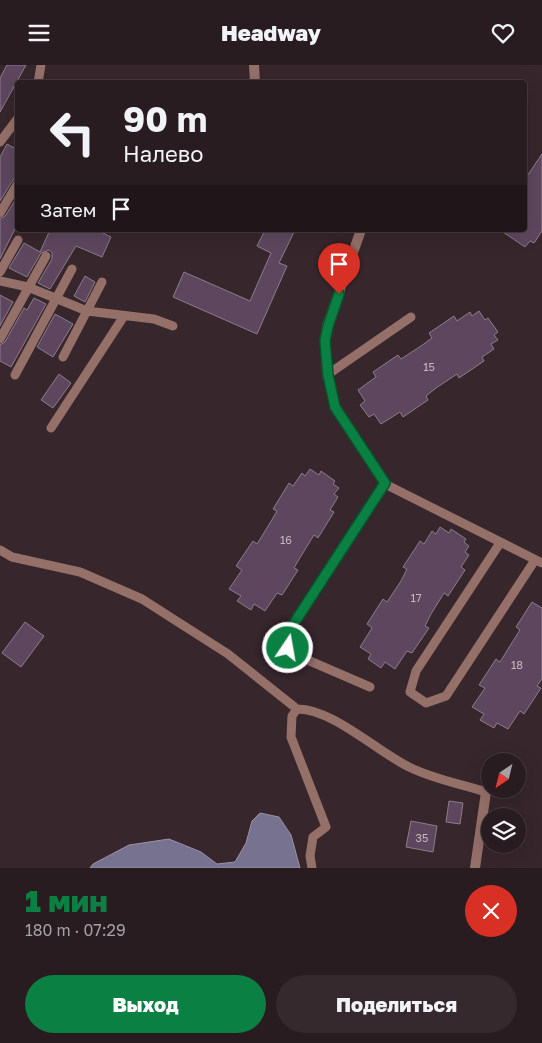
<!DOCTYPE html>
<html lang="ru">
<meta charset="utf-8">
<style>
:root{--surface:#291c20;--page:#35292d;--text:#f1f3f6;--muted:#a5a1a5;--line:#453a3e;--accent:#0b8043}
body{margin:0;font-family:"Golos Text",sans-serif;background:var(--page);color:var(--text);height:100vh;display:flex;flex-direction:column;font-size:19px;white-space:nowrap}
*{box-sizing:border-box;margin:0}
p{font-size:16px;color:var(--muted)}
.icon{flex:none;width:28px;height:28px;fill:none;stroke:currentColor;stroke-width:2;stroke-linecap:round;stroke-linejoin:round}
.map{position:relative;height:803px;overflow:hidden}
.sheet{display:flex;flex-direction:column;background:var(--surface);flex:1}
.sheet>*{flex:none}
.top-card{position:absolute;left:15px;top:15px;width:512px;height:152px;border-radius:5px;box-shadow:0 5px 20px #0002,0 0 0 1px var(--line);background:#291c20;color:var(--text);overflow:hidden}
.needle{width:32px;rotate:215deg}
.fabs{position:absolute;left:481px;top:688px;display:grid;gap:10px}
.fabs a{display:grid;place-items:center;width:45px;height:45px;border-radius:50%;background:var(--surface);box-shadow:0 5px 20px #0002,0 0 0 1px var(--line);font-size:25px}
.pin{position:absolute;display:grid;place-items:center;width:42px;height:42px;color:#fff;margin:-51px -21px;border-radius:50% 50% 50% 0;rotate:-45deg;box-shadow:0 0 5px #0007}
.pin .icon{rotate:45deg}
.me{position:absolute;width:55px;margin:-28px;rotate:12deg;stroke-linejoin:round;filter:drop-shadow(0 0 4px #0008)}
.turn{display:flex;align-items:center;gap:18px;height:105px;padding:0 25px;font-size:22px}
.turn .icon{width:65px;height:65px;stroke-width:2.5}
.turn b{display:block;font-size:35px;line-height:42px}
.then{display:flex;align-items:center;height:48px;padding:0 25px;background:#0003;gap:10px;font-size:19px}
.round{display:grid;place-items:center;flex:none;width:52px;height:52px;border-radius:26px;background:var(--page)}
.summary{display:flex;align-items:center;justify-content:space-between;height:85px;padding:0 25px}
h1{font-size:30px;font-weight:800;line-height:38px;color:var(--accent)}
.action{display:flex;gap:10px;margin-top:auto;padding:10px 25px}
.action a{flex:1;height:58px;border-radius:30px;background:var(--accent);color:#fff;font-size:20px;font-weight:800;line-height:58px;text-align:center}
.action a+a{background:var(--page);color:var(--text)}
header{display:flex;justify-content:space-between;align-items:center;height:65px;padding:0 25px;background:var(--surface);font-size:22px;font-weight:800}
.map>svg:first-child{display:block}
</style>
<header><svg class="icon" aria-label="menu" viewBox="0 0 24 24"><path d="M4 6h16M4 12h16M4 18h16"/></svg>Headway<svg class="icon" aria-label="heart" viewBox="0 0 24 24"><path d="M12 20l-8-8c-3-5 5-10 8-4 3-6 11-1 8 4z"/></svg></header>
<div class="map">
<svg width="542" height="803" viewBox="0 0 542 803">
<rect width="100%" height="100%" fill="#37262b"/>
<path fill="#777290" stroke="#9992a8" d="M260,748L279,752L291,770L300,803H90L93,799L129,780L169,774L201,787L217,799L235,797L246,778L252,756Z"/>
<path fill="#5e475e" stroke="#8a7d8b" d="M7,0H26L0,47V13Z
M7,79L18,85V112L13,115L0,136V92Z
M542,89V166L534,178L530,176L525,182L500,165H525V114Z
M18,131V158L0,194V154L5,151Z
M50,165H97L111,172L102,192L76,181L50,224L38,218L52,194V188L49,185L41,188L27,212L9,203L24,178L40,187Z
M265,165H295L279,198L287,201L257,269L173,232L184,207L250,236L271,188L257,181Z
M85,211L95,217L85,237L74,231Z
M0,230L13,237L0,261Z
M34,233L46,239L11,302L0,296V280L5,277L24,243L27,245Z
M479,246L485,255L488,253L498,267L494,270L498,275L491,279L494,284L482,292L484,296L459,313L457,309L436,323L426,331L428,335L403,352L400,347L381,359L374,349L369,352L360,340L365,336L358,325L376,312L373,307L398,290L401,294L421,281L432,273L429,268L454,251L457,256L470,247L472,251Z
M55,249L73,259L53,292L37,282Z
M59,309L71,318L53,343L41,335Z
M310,404L319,410L321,406L335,416L333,419L339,423L334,429L338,432L330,445L334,447L318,473L314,470L301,491L294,503L298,505L282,530L277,528L265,546L254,539L251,545L237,536L241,531L229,524L242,505L236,501L253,476L257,479L270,458L277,446L273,444L289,418L293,421L302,408L305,411Z
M440,462L449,468L451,464L466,474L464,477L469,481L465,487L469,490L461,502L465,505L448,531L444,528L431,549L425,561L429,563L412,588L407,586L395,604L385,597L381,603L368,594L371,589L360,582L372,563L367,559L383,534L387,537L401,516L407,504L403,502L420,476L424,479L432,466L436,469Z
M532,537L542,543V614L537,621L541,623L524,649L520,646L508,664L497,658L494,663L480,655L484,649L472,642L485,623L479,620L496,594L500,597L513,576L520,565L516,562Z
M25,557L44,571L21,602L2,588Z
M449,736L463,738L460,759L446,757Z
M411,756L437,761L433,787L406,782Z"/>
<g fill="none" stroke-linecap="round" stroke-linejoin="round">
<path stroke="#947069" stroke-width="9" d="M38,18L41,0
M0,77L18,53
M0,148L18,118
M0,207L18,175
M0,216L28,222L87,246L154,254L173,261
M0,274L46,191
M63,292L102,217
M15,310L72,204
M51,363L124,251
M385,419L542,498
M500,478L416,606L410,627L426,638L446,631L535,495
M0,485L12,492L80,507L142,534L228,589L297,644
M370,622L296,590L288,583L287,574L291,563L385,419L335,342L327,310L411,252
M312,803L310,791L313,772L326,762L291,672L292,651L297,644C331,643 378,687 409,702C433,714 461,719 486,727"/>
<path stroke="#947069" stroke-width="10" d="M254,0L255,18
M327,310L325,276L327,261L361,165
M475,803L486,727"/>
</g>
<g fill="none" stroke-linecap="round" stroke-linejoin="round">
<defs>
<path id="route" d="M288,583L287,574L291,563L385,418L335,342L328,310L325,276L328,261L339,229"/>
</defs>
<use href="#route" stroke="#07532c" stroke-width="12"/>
<use href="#route" stroke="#0b8043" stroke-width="9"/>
</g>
<g text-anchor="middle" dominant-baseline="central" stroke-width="5" stroke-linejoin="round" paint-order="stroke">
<g font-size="11" fill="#c5b7bf">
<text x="429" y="301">15</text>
<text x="286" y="474">16</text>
<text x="416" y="532">17</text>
<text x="517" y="599">18</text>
<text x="422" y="772">35</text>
</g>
</g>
</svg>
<div class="fabs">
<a><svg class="needle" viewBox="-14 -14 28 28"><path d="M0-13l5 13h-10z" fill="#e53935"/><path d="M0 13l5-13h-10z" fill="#a5a1a5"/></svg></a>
<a><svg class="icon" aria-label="layers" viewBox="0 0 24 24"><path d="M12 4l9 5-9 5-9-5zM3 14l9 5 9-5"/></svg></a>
</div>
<div class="pin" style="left:339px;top:229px;background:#d93025"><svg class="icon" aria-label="arrive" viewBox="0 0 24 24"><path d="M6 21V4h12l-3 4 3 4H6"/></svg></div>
<svg class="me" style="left:288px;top:583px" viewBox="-20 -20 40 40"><circle r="17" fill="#0b8043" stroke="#fff" stroke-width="3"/><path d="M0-11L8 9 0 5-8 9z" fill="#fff"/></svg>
<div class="top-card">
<div class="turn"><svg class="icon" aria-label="left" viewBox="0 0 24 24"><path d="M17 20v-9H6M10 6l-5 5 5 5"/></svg><div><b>90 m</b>Налево</div></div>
<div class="then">Затем<svg class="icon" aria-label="arrive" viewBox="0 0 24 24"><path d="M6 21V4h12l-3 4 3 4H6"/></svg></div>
</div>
</div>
<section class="sheet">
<div class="summary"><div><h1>1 мин</h1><p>180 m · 07:29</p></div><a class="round" style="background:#d93025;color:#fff"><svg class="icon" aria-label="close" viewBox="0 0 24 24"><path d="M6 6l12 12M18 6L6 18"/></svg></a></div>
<div class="action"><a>Выход</a><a>Поделиться</a></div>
</section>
